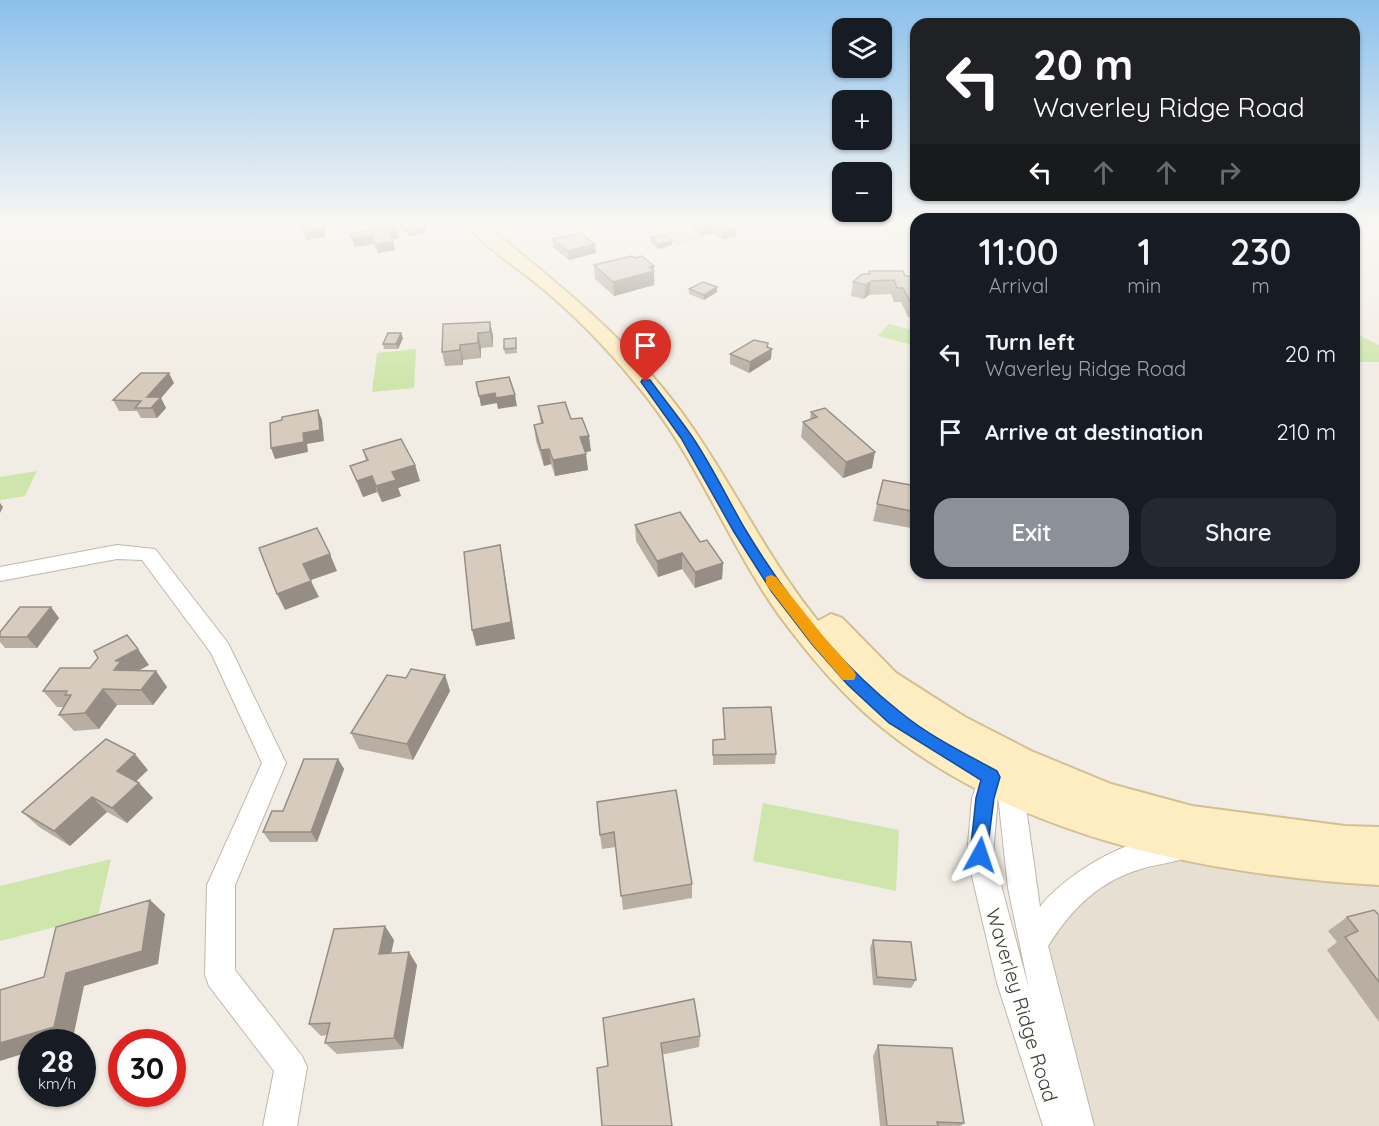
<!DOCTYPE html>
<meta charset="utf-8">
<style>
:root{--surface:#171b24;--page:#242831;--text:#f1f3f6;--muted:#9ea1a6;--accent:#8c9099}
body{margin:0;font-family:Quicksand,sans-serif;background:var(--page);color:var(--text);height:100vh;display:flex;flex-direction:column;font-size:22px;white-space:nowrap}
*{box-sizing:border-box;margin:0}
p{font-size:20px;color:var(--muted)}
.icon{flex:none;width:33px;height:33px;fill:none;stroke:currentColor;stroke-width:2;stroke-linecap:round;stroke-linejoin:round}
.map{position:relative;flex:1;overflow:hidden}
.details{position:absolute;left:910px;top:213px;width:450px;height:366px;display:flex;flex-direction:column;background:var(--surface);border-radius:18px;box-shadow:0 2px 4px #0004}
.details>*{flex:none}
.hud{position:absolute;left:910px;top:18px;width:450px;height:183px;border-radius:18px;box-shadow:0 2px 4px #0004;background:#202124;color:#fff;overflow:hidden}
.controls{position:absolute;left:832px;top:18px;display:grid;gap:12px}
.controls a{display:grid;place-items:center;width:60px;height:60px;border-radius:12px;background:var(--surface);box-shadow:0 2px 4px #0004;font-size:30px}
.speed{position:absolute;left:18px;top:1029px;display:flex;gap:12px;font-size:30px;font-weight:700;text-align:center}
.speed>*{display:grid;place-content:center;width:78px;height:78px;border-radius:50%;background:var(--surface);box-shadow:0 2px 4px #0004;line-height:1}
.speed small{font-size:15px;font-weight:400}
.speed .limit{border:9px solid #d22;background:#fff;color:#111}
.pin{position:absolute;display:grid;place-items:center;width:51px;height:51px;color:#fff;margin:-62px -26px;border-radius:50% 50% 50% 0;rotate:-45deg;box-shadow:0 0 6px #0007}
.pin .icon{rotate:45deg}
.me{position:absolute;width:66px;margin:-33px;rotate:5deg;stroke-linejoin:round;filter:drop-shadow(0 0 4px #0008)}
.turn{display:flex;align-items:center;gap:21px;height:126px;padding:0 24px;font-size:27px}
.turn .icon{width:78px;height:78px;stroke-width:2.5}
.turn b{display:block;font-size:42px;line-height:51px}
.lanes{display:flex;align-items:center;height:57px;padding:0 24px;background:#0003;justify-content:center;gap:30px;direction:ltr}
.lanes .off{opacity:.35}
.eta{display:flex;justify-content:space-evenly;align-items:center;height:102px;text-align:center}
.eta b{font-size:36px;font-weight:600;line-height:42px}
.primary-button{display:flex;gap:12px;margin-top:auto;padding:12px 24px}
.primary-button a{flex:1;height:69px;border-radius:18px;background:var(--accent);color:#fff;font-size:24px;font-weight:600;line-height:69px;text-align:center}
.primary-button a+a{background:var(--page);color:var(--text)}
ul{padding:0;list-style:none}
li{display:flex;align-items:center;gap:18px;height:78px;padding:0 24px}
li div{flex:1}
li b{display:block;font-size:22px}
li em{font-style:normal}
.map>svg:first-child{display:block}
</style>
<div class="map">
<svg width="1379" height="1126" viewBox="0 0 1379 1126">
<rect width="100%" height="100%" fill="#f2ede4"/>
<path fill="#e6dfd2" d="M1154,852L1379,866V1126H1077L1033,943L1061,903Z"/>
<path fill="#cee6ac" d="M675,222L702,240L678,246L652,228Z
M872,222H916V250Z
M889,324L916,331V346L878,336Z
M1355,333L1379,345V362H1355Z
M416,349L414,388L372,392L377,353Z
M37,471L25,496L0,500V477Z
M763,803L899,830L896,891L753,861Z
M111,859L98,916L0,941V886Z"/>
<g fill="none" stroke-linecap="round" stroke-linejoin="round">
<defs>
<path id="street" d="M478,222H524L529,225L523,228L483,225Z
M117,545L155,549L228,643L286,763L235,885V970L302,1056L307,1067L297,1126H263L274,1071L209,986L205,975L207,885L262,763L211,653L142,560L117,559L0,581V567Z
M994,759L1003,762L1006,770L1013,768L1022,771L1025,779L1023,786L1040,907C1063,875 1145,824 1185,840L1189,849L1185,858C1172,863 1158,864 1144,868C1100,880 1072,908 1048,946L1094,1126H1043L997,983L967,855L972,798L985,762ZM998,795L1008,888L1029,989L993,855Z"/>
<path id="secondary" d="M464,222H482C553,280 623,334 679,409C730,477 764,555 818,621L831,614L842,618L896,673L965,717L1031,751L1111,784L1192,806L1345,826L1379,827V885C1200,874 1005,836 866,714C833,684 805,650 779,615C730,546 700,466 649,400C617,359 582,321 542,288C516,267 485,247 464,222Z"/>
</defs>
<use href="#street" stroke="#c0b7a9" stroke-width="2"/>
<use href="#secondary" stroke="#d2bf94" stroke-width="4"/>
<use href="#street" fill="#fff" fill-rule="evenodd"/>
<use href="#secondary" fill="#feedc1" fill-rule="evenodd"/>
</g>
<path fill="#b8afa2" d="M377,222L399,238L392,240L395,250L378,253L374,244L355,247L350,234L378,229Z
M692,222H729L736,228V237L722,239L714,233L700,236L692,229Z
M400,224L425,228L426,232L409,236L401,228Z
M651,238L672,245L658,249L651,243Z
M552,239L596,253L569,260L553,247Z
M594,265L655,279L654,285L614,296L595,279Z
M869,271L905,276H916V317H908L901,302H894L891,294L869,295L864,299L851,296L853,282L868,274Z
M689,289L717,292L704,300L689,294Z
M490,322L493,336V347L481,348V358L463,360V365L445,366L442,352Z
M403,338L398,349H384L383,344Z
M516,338L517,353L505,354L504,349Z
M767,347L771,359L749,373L730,364V354Z
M174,383L161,398L166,408L157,418H141L137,411H119L113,400Z
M538,406L571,419L591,451L585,452L588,470L555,476L551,464L544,466L536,441L534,425L541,424Z
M811,412L872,468L843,478L801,437L803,422L810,419Z
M363,450L415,465L420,481L398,488L401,496L382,502L377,492L363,497L356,481L350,466L366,461Z
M916,486V529L873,521L877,504Z
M635,525L700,542L723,563L722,579L695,588L682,569L658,577L636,541Z
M51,607L59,618L37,648H5L0,642V632Z
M149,665L139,670L156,671L167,687L153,705H117L99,729L74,731L59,715L64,707H57L43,691L90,668Z
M445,675L450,691L413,760L359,749L351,733L406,678Z
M723,708L776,754L775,764L713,765V740L724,739Z
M338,759L344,769L317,842H270L263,832Z
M148,770L136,781L139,783L153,798L127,823L107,812L70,846L39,827L22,812Z
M676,790L692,884V898L623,910L616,847L602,849L600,835Z
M1379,915V1022L1327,950L1337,942L1328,931L1347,917Z
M394,940L391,954L417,965L403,1049L337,1054L325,1043L327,1035L321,1036L309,1024Z
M873,940L916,980L911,988L873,985L870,948Z
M603,1018L700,1036L699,1047L608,1066Z
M878,1045L964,1123L961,1126H880L873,1056Z"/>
<path fill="#968e84" d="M298,222H305L306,226L299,227Z
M322,222H329H325V237L306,240L303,231Z
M715,225L714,233L700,236V227Z
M425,228L426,232L409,236L407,231Z
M736,228V237L722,239L723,230Z
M397,230L399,238L390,240L387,231Z
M371,235L374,244L355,247L352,238Z
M393,241L395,250L378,253L376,244Z
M672,241V245L658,249V244Z
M595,244L596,253L569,260L568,251Z
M654,266V285L614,296L613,282Z
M871,281L869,295L864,299L866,285Z
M717,287V292L704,300V295Z
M490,322L493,336V347L490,332Z
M401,333L403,338L398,349L396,344Z
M478,333L481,348V358L478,343Z
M460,345L463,360V365L460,350Z
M772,349L771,359L749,373L750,362Z
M169,373L174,383L161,398L166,408L157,418L147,397Z
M495,393L497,403L481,406L479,396Z
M515,395L517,406L498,409L496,398Z
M318,410L322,420L324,441L307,444L308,452L275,459L271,448L303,433Z
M589,436L591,451L582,453L580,437Z
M549,449L551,464L544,466L541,450Z
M875,452L872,468L843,478L846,462Z
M586,454L588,470L555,476L553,460Z
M415,465L420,481L398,488L401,496L382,502L376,486L392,472Z
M372,476L377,492L363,497L357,481Z
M0,503L3,507L0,513Z
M500,545L503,562L515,639L476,646L472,630Z
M682,553V569L658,577L657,561Z
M330,554L337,571L311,580L303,564Z
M723,563L722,579L695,588V572Z
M311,581L319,597L285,610L277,594Z
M51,607L59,618L37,648L27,637Z
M138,649L149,665L132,674L114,670L115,661Z
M156,671L167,687L153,705L141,690Z
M445,675L450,691L413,760L407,744Z
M103,689L117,705L99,729L85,713Z
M135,754L148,770L131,786L117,771Z
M338,759L344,769L317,842L311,832Z
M139,783L153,798L127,823L112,808Z
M92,797L107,812L70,846L54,831Z
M150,900L165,914L158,964L84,986L73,1038L59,1042H32V1051L0,1061V1043L66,973Z
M385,926L394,940L388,967L379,954Z
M409,952L417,965L403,1049L394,1038Z"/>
<path fill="#d6cbbc" stroke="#968e84" stroke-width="1.5" d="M303,222H322L323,229L303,231Z
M377,222H393L397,230L387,231L393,241L376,244L371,235L352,238L350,234L380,229Z
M410,222H419L425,228L407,231L400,224Z
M694,222H729L736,228L723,230L715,225L700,227Z
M580,233L595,244L568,251L552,239Z
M664,235L672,241L658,244L651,238Z
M632,256L635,258L642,256L654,266L649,267L654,271L613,282L594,265Z
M869,271H903L905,276H916V303H911L903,288H897L894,280L871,281L866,285L853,282L862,274H870Z
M703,282L717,287L704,295L689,289Z
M490,322V332L478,333V343L460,345V350L442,352L443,324Z
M388,333H401L396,344H383Z
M516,338V348L504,349V339Z
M754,340L768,343L767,347L772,349L750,362L730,354Z
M141,373H169L147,397H161L151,408H135L141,401L113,400Z
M509,377L515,395L496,398L495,393L479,396L476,382Z
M565,402L571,419L582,418L589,436L580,437L586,454L553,460L549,449L541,450L534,425L543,423L538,406Z
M825,408L875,452L846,462L803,422L817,417L811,412Z
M318,410L320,430L303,433L304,442L271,448L270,423L282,420V417Z
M401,439L415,465L392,472L396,480L376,486L372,476L357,481L350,466L368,460L363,450Z
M883,480L916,486V512L877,504Z
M680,512L700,542L707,540L723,563L695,572L682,553L657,561L635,525Z
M317,528L330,554L303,564L311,581L277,594L259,548Z
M500,545L511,622L472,630L464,552Z
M20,607H51L27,637H0V632Z
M127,635L138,649L115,661H121L114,670L156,671L141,690L103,689L85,713L59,715L71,695H65L67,691H43L60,668H90L98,658L94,651Z
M411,669L445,675L407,744L351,733L387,675L406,678Z
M771,707L776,754L713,755V740L725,739L723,708Z
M106,739L135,754L117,771L139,783L112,808L92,797L54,831L22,812Z
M304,759H338L311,832H263L272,811H283Z
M676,790L692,884L621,896L614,832L600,835L597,802Z
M150,900L142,951L66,973L54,1027L0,1043V990L44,977L56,927Z
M1374,910L1379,915V982L1345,937L1358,931L1347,917Z
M385,926L379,954L409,952L394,1038L325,1043L330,1023L309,1024L334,929Z
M873,940L911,942L916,980L877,977Z
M694,999L700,1036L661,1043L672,1126H602L597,1068L608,1066L603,1018Z
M878,1045L952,1048L964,1123L937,1122L938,1126H887Z"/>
<linearGradient id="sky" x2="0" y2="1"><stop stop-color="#8bc0eb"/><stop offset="0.59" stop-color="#f9f7f3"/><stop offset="1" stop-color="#f9f7f3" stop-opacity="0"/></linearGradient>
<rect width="1379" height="379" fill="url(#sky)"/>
<path fill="#1a73e8" stroke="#114b97" stroke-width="1.5" d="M642,380H650C663,398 678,416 691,435C711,464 727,498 745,529C786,597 838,663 900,712C929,736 964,753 997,771L1000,777L994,798L986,861L980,864L973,861L970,855L976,798L981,780L889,723L848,685L812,644L772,592L734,532L681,438L641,382Z"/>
<path fill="#f59e0b" d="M771,575L776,577L823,636L854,671L856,675L854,680H843L812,644L766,584V577Z"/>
<g text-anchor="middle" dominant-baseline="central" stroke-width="4.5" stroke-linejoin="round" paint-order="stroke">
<g font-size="20" fill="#433d34" stroke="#fff">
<text transform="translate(1022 1005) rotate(73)">Waverley Ridge Road</text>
</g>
</g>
</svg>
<div class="controls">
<a><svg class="icon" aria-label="layers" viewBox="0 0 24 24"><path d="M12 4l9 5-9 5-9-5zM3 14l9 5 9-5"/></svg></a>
<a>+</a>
<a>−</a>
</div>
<div class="speed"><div>28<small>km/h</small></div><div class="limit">30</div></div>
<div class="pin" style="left:646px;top:382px;background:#d93025"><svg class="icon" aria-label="arrive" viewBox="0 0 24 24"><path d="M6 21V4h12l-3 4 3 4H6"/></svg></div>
<svg class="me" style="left:980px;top:855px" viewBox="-20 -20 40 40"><path d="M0-17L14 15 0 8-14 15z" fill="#1a73e8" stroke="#fff" stroke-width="4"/></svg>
<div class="hud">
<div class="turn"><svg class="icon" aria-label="left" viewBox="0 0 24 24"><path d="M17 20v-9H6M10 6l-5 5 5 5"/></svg><div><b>20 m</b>Waverley Ridge Road</div></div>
<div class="lanes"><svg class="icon" aria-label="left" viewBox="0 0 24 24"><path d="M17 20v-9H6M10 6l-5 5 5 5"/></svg><svg class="icon off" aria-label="ahead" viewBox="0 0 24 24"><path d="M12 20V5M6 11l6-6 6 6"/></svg><svg class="icon off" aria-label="ahead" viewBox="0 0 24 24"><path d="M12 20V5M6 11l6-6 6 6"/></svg><svg class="icon off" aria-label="right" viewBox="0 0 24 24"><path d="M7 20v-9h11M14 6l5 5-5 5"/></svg></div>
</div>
<section class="details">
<div class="eta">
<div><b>11:00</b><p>Arrival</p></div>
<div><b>1</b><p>min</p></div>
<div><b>230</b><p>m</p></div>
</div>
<ul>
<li><svg class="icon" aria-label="left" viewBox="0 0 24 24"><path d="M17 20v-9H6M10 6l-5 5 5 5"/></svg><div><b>Turn left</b><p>Waverley Ridge Road</p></div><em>20 m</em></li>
<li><svg class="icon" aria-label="arrive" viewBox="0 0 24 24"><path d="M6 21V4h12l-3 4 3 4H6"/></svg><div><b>Arrive at destination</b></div><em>210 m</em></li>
</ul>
<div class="primary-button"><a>Exit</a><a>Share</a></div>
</section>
</div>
